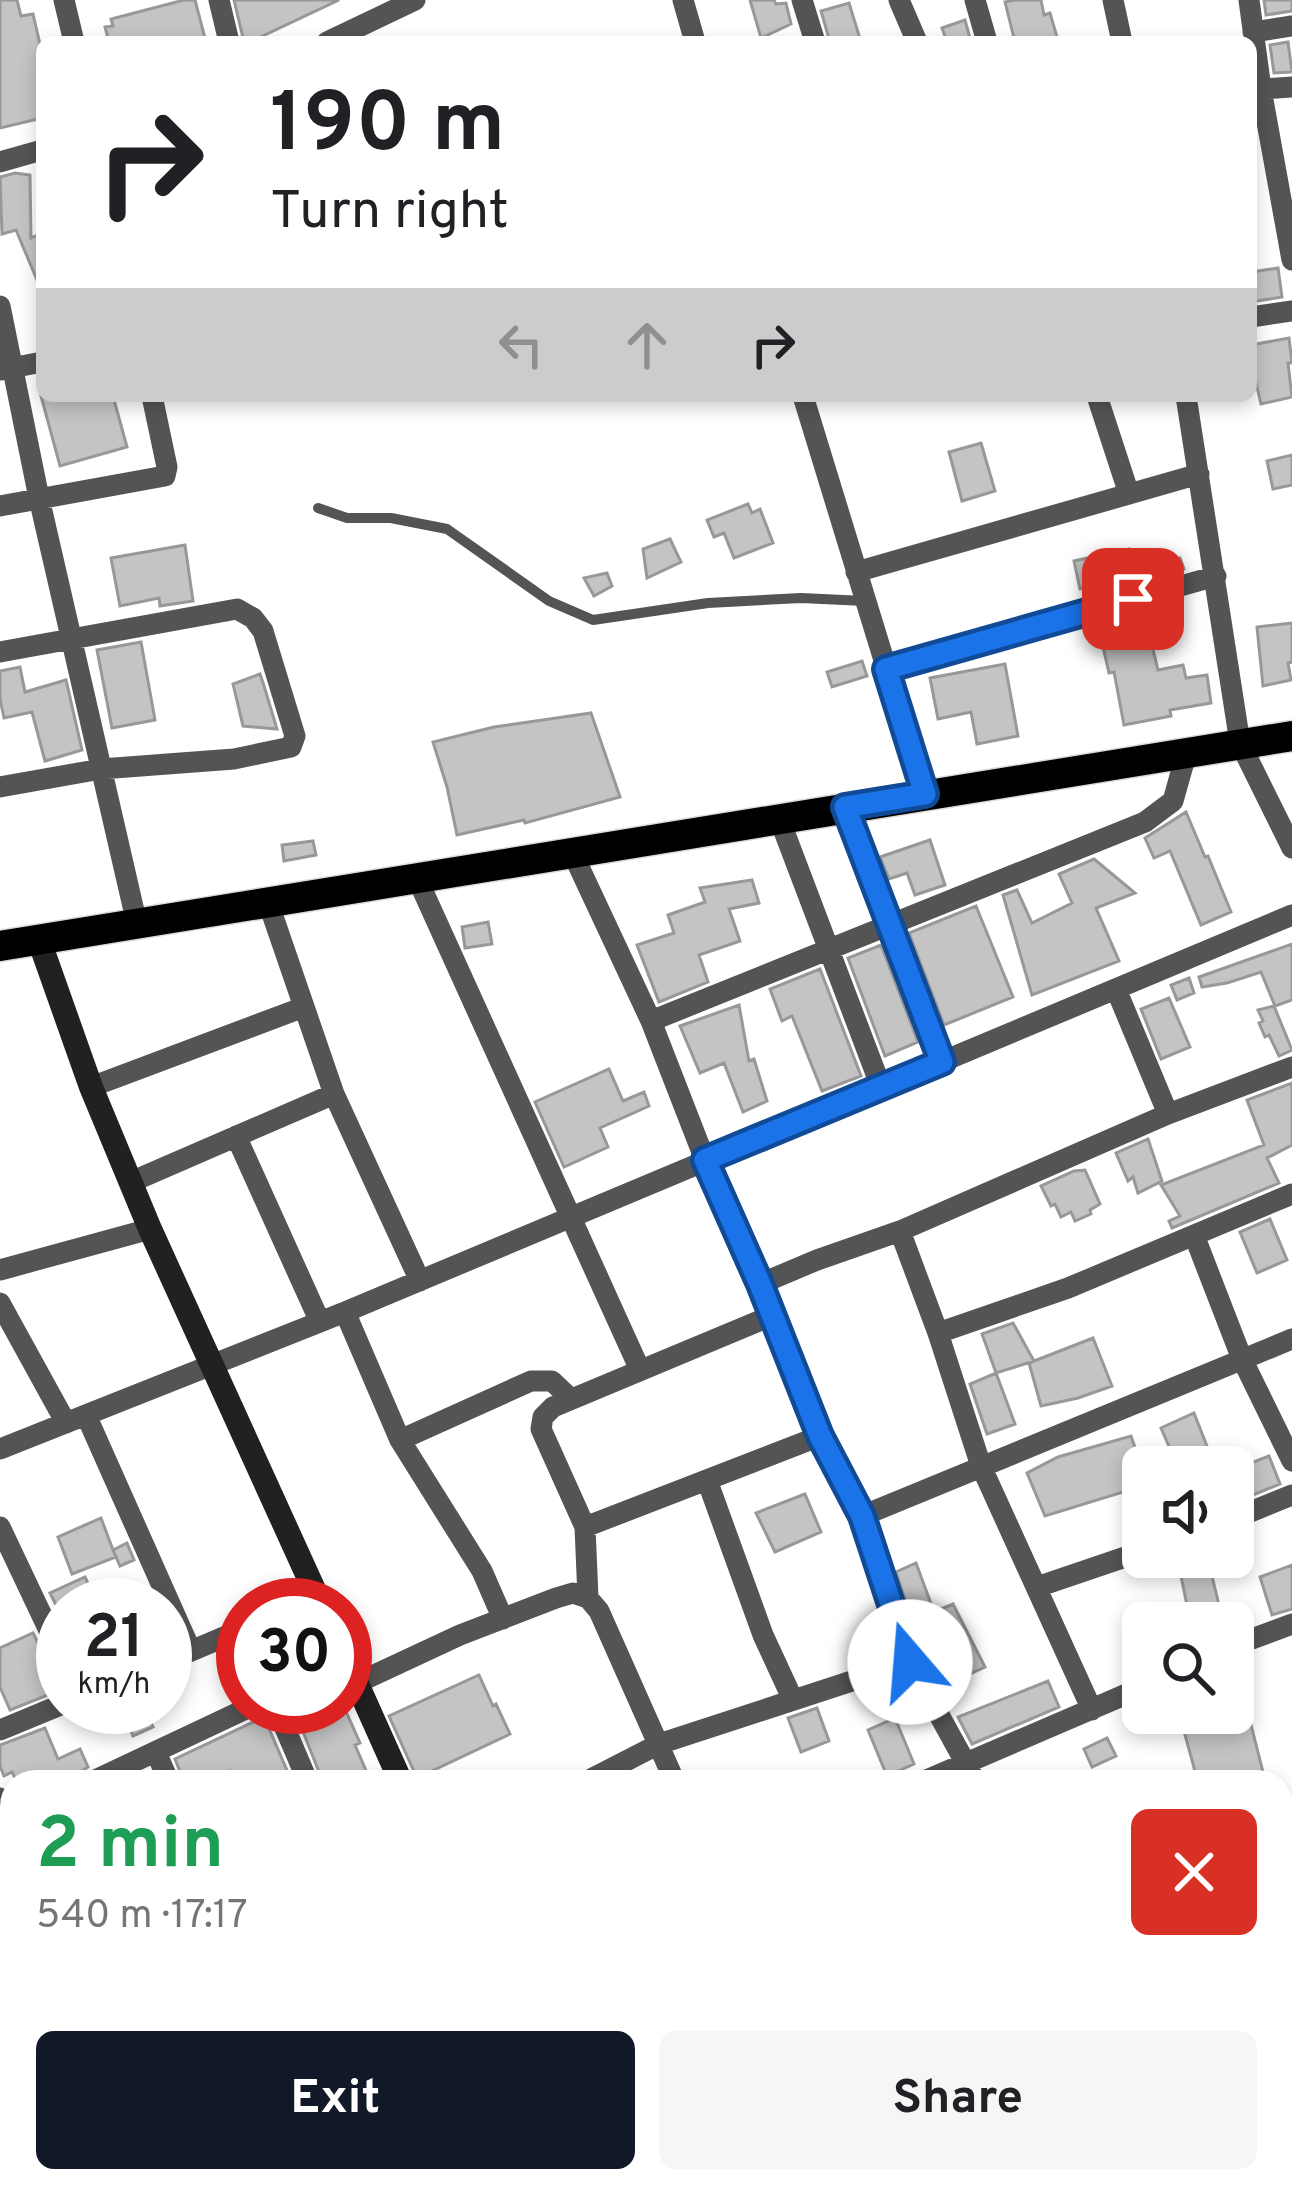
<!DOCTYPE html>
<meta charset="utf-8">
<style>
:root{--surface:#fff;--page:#f6f6f6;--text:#202124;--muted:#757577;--accent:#111827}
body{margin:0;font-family:Overpass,sans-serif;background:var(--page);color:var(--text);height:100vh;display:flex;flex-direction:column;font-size:45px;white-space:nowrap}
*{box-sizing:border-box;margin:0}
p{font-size:39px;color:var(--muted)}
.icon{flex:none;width:66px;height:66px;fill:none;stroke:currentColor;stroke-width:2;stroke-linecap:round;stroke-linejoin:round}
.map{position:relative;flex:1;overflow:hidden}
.side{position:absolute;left:0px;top:1770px;width:1293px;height:423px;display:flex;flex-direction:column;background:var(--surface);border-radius:36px 36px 0 0;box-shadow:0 6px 18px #0003}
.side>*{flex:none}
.top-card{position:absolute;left:36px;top:36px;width:1221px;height:366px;border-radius:18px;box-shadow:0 6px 18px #0003;background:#fff;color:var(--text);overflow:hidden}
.fabs{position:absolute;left:1122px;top:1446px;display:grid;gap:24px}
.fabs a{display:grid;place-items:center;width:132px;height:132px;border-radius:18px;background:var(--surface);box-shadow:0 6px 18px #0003;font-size:60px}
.speed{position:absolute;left:36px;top:1578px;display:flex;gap:24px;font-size:60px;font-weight:700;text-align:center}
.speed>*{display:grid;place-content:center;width:156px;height:156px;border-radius:50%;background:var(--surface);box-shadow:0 6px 18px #0003;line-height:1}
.speed small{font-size:30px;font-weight:400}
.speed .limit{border:18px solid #d22;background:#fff;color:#111}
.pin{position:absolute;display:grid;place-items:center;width:102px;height:102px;color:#fff;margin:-51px;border-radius:24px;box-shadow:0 6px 18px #0006}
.me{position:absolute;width:132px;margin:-66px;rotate:342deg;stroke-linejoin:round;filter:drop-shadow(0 0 9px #0008)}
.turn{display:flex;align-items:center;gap:42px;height:252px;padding:0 36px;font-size:54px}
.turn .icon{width:156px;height:156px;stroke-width:2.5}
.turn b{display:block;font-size:84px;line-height:102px}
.lanes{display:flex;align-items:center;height:114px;padding:0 36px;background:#0003;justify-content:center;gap:60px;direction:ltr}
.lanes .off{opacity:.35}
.round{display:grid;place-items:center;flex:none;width:126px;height:126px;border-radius:18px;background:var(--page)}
.head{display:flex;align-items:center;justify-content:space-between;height:204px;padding:0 36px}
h1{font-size:72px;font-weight:700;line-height:90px;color:#1e9e55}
.primary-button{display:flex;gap:24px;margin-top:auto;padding:24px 36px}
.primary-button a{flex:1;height:138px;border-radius:18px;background:var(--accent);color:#fff;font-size:48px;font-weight:700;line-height:138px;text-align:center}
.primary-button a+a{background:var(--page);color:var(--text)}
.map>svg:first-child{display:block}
</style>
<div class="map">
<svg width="1292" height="2191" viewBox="0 0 1292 2191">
<rect width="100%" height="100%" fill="#fff"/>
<path fill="#c4c4c4" stroke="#989898" stroke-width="3" d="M0,0H17L21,16L33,14L42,53V118L0,128Z
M184,0H195L206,42H109L105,27L113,26L111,19Z
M234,0H339L250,42H244Z
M750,0H774L776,4L786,3L791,24L761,38Z
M1015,0H1041L1044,15L1050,13L1057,37L1043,42H1015L1005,2Z
M1264,0H1292V11L1266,15Z
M849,3L861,42H830L821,11Z
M965,20L971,42H947L942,28Z
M1288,42L1292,72L1274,73L1270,45Z
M15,173L30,175L31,238L42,233V292L16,230L2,234L0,177Z
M1278,268L1282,297L1251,302V272Z
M1289,338L1292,363H1288L1292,397L1261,404L1253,370H1251V345Z
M41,396H113L127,447L60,466Z
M981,443L995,491L962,501L949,452Z
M1292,455V485L1273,489L1267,461Z
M748,504L752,513L760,509L773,543L734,558L724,533L714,537L707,520Z
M670,539L681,562L647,578L643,549Z
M185,545L193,601L160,606L159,598L120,606L111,558Z
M1129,549L1135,576L1080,589L1074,561Z
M1180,558L1184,569L1141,581L1138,572Z
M607,573L612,586L594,596L584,578Z
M1144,612L1158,670L1183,665L1186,678L1207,675L1211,703L1170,710L1171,716L1124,725L1114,672L1109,673L1098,625Z
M1292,623V662L1288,663L1291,680L1263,686L1257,627Z
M141,642L155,720L112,728L97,650Z
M862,661L867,676L832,687L827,672Z
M1005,664L1018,736L977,744L971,712L938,719L930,678Z
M20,667L25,692L66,680L82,750L45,761L32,712L4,718L0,699V671Z
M260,674L264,686L277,729L243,726L233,684Z
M591,713L620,797L525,823L524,820L457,835L447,787L433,742L494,727Z
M1186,812L1205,857L1208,856L1231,912L1201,925L1170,851L1154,858L1145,838Z
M930,840L945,885L915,895L907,873L889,879L880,857Z
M313,841L316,855L284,861L282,845Z
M1094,859L1135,893L1096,908L1119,961L1032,995L1003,895L1017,890L1032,923L1072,903L1059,874Z
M752,880L759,903L729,909L740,941L699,955L708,982L659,1002L637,945L674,933L668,915L705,902L700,888Z
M976,906L1013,997L944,1025L909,933Z
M488,922L492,944L465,948L462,927Z
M1292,944V1000L1275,1006L1261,972L1227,983L1202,987L1199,977Z
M881,945L918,1042L885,1056L848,958Z
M820,969L861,1076L822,1091L792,1016L782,1021L770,989Z
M1189,978L1194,993L1177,1000L1171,985Z
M1169,998L1190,1047L1161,1059L1141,1009Z
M739,1005L749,1061L754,1059L767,1101L743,1112L724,1063L700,1073L680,1026Z
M1274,1006L1292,1050L1279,1056L1269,1035L1265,1037L1259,1023L1263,1021L1258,1010Z
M609,1069L623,1101L644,1092L649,1106L600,1128L608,1147L564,1167L535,1102Z
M1292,1083V1145L1267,1158L1279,1183L1172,1228L1169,1221L1180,1216L1161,1185L1264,1145L1247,1100Z
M1148,1139L1162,1181L1138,1193L1133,1177L1128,1181L1116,1153Z
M1085,1170L1100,1204L1090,1210L1091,1214L1075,1221L1071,1212L1061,1217L1055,1204L1051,1206L1041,1186L1074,1171Z
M1270,1219L1287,1260L1257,1273L1240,1232Z
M1013,1323L1034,1361L996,1373L982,1334Z
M1093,1338L1112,1386L1078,1398L1041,1406L1029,1363Z
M996,1373L1015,1424L987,1434L970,1384Z
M1194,1413L1212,1459L1192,1467H1178L1161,1428Z
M1131,1436L1143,1470V1486L1045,1516L1027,1473L1058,1457Z
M1269,1456L1280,1484L1233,1503V1470Z
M805,1494L821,1532L775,1552L756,1513Z
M101,1518L113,1550L127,1543L134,1560L120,1566L113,1550L116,1557L72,1574L58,1537Z
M916,1563L934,1612L953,1604L985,1667L941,1687L924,1656L896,1572Z
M1292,1565V1609L1272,1615L1260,1577Z
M1210,1568L1219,1605L1189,1615L1181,1576Z
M85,1577L98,1605H56L50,1593Z
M33,1633L50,1667L63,1675V1689L10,1710L0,1687V1648Z
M479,1675L493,1706L496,1704L510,1734L417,1778L389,1716Z
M1048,1681L1059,1707L972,1744L958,1717Z
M312,1707H344L360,1743L355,1745L371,1782H323L296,1714Z
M817,1708L829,1741L801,1752L788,1718Z
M1247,1709L1263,1772L1217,1782H1198L1179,1713H1208L1209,1719Z
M147,1713L153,1727L133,1736L127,1721Z
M264,1717L292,1782H236L230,1771L206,1782H184L175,1759Z
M895,1718L914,1764L887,1776L868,1730Z
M45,1728L58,1759L80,1749L88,1767L79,1773L76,1782H17L12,1772L4,1776L0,1766V1745Z
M1107,1738L1116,1756L1092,1767L1084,1749Z"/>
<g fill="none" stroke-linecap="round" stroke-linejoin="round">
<defs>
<path id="primary" d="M0,946L1292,736"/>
</defs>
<use href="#primary" stroke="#dbdbdb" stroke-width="33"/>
<path stroke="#545454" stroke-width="10" d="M318,508L347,518H391L447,529L549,601L593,620L708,603L801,598L865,601"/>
<path stroke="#545454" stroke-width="21" d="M64,0L74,42
M219,0L229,42
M683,0L695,42
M802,0L815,42
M899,0L917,42
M975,0L987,42
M1113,0L1122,42
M1249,0L1261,89L1292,260
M1253,32L1292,26
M327,42L415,0
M1261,89L1292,87
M0,162L42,150
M0,306L39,498L137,924
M1251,317L1292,311
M1,370L42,362
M803,396L925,794
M1097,396L1129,494
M1186,396L1240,743L1292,848
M0,506L165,476L167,467L152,396
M856,572L1199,474
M0,652L237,609L253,618L263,631L295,736L291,747L234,759L101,769L0,787
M886,669L1216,576
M845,807L942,1062
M779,818L881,1087
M572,852L651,1021L705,1160L760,1284L820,1436L862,1516L910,1662L976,1782
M417,878L640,1370
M268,902L334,1094L420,1281
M1116,989L1168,1114
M651,1021L1145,822L1173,801L1187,751
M91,1087L304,1007
M236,1136L320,1322
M131,1182L334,1094
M900,1231L938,1333L981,1466L1092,1710
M1194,1235L1242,1359L1292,1461
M0,1270L150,1229
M760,1284L817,1260L900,1231L1168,1114L1292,1067
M0,1303L66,1423
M345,1312L400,1440L482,1571L503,1619
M938,1333L1068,1288L1292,1194
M86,1415L191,1651
M400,1440L531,1381H552L571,1399
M0,1449L345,1312L1292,915
M707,1480L763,1635L793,1700
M862,1516L1292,1339
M1233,1519L1292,1495
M0,1527L63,1660
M585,1527L541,1429L543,1417L553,1407L773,1315
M1037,1587L1143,1551
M298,1605L317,1597
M1233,1646L1292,1624
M165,1662L243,1629
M357,1683L460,1635L556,1598L573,1593L588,1598
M276,1707L308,1782
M0,1730L63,1704
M156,1752L169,1782
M91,1782L250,1707
M585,1782L659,1744L910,1662
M675,1782L599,1611L588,1598L585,1527L820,1436
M922,1782L1143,1687
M0,1798L12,1817
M1281,1803L1292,1828
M1281,1950L1292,1946
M0,2064L12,2090
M1281,2095L1292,2092
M0,2118L12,2112
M53,2181L57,2191
M204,2181L209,2191
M478,2181L483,2191
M722,2181L727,2191
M855,2181L860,2191
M1013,2181L1018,2191
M343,2191L367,2181"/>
<path stroke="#212121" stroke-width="24" d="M39,940L91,1087L150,1229L321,1605
M345,1657L401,1782
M572,2181L576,2191"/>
<use href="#primary" stroke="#000" stroke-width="30"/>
</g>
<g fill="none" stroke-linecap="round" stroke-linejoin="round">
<defs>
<path id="route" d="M910,1662L862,1516L820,1436L760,1284L705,1160L942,1062L845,807L925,794L886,669L1133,599"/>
</defs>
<use href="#route" stroke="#114b97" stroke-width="30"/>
<use href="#route" stroke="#1a73e8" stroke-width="21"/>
</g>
</svg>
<div class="fabs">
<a><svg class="icon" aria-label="sound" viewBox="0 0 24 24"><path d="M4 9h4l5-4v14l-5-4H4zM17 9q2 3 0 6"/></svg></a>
<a><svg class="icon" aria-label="search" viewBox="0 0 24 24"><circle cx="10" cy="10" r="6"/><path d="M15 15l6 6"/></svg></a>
</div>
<div class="speed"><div>21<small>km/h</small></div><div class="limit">30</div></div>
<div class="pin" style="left:1133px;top:599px;background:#d93025"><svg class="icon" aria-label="arrive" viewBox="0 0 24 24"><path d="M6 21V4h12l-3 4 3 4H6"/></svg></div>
<svg class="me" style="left:910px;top:1662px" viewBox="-20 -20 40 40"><circle r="19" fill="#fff"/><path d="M0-13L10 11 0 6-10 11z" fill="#1a73e8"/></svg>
<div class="top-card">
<div class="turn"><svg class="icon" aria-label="right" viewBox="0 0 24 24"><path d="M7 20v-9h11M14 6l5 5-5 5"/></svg><div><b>190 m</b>Turn right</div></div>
<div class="lanes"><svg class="icon off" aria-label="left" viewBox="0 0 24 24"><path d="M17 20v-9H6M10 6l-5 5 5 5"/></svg><svg class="icon off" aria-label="ahead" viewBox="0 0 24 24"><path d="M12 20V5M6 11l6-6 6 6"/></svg><svg class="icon" aria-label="right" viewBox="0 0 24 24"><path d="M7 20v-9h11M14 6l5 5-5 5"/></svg></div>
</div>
<section class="side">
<div class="head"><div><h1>2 min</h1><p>540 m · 17:17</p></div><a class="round" style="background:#d93025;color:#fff"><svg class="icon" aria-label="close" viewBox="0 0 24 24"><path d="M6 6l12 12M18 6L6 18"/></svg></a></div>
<div class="primary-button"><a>Exit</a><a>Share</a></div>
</section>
</div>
